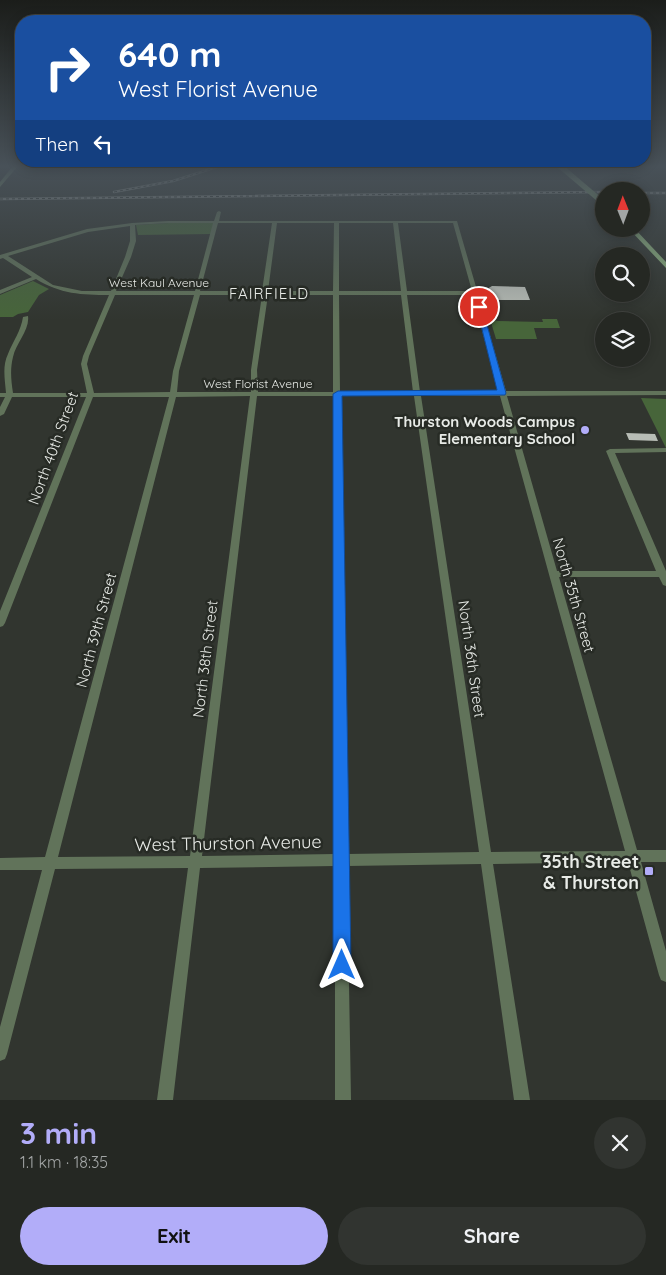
<!DOCTYPE html>
<meta charset="utf-8">
<style>
:root{--surface:#252823;--page:#313430;--text:#f1f3f6;--muted:#a3a6a6;--line:#424441;--accent:#b2adf9}
body{margin:0;font-family:Quicksand,sans-serif;background:var(--page);color:var(--text);height:100vh;display:flex;flex-direction:column;font-size:19px;white-space:nowrap}
*{box-sizing:border-box;margin:0}
p{font-size:16px;color:var(--muted)}
.icon{flex:none;width:28px;height:28px;fill:none;stroke:currentColor;stroke-width:2;stroke-linecap:round;stroke-linejoin:round}
.map{position:relative;height:1100px;overflow:hidden}
.panel{display:flex;flex-direction:column;background:var(--surface);flex:1}
.panel>*{flex:none}
.banner{position:absolute;left:15px;top:15px;width:636px;height:152px;border-radius:20px;box-shadow:0 2px 12px #0003,0 0 0 1px var(--line);background:#1a4fa0;color:#fff;overflow:hidden}
.needle{width:32px;rotate:359deg}
.tools{position:absolute;left:595px;top:182px;display:grid;gap:10px}
.tools a{display:grid;place-items:center;width:55px;height:55px;border-radius:50%;background:var(--surface);box-shadow:0 2px 12px #0003,0 0 0 1px var(--line);font-size:25px}
.pin{position:absolute;display:grid;place-items:center;width:42px;height:42px;color:#fff;margin:-21px;border:2px solid #fff;border-radius:50%;box-shadow:0 1px 5px #0007}
.me{position:absolute;width:55px;margin:-28px;rotate:0deg;stroke-linejoin:round;filter:drop-shadow(0 0 4px #0008)}
.turn{display:flex;align-items:center;gap:18px;height:105px;padding:0 20px;font-size:22px}
.turn .icon{width:65px;height:65px;stroke-width:2.5}
.turn b{display:block;font-size:35px;line-height:42px}
.then{display:flex;align-items:center;height:48px;padding:0 20px;background:#0003;gap:10px;font-size:19px}
.round{display:grid;place-items:center;flex:none;width:52px;height:52px;border-radius:26px;background:var(--page)}
.summary{display:flex;align-items:center;justify-content:space-between;height:85px;padding:0 20px}
h1{font-size:30px;font-weight:700;line-height:38px;color:var(--accent)}
.action{display:flex;gap:10px;margin-top:auto;padding:10px 20px}
.action a{flex:1;height:58px;border-radius:30px;background:var(--accent);color:#111;font-size:20px;font-weight:700;line-height:58px;text-align:center}
.action a+a{background:var(--page);color:var(--text)}
.map>svg:first-child{display:block}
</style>
<div class="map">
<svg width="666" height="1100" viewBox="0 0 666 1100">
<rect width="100%" height="100%" fill="#31352f"/>
<path fill="#47653a" d="M168,223H214L211,234L138,235L136,225Z
M33,281L49,289L39,295L28,312L18,314L13,317H0V295Z
M490,319L498,321L543,322L542,319H557L560,328H534L537,339H496Z
M641,398L666,399V448Z"/>
<path fill="#b8bdb6" d="M492,286L525,287L530,300H490L487,289Z
M626,433L655,434L658,441L629,440Z"/>
<g fill="none" stroke-linecap="round" stroke-linejoin="round">
<path fill="#61735a" fill-rule="evenodd" d="M219,211L221,212L219,221H457L506,391H666V395L507,396L557,571H656L606,451L610,449L666,448V452L615,453L666,571V586L663,585L659,577H559L637,850H666V862H641L666,951V982L661,980L659,975L628,862L493,864L530,1100H514L481,864L347,866L351,1100H335V866L200,868L173,1100H157L188,868L55,869L7,1054L5,1059L0,1061V1027L42,870H0V858L45,857L169,397H93L5,623L3,626L0,627V611L86,397H12L4,414L0,416V407L5,397H0V393H6C5,380 2,366 8,354C13,341 21,331 23,317L28,316C30,330 16,343 13,357C10,369 11,380 13,393H87L81,364L83,356L109,295C82,295 60,294 36,279L0,294V290L32,277L3,258L0,259V255L87,229L132,223L168,221H214L217,212ZM168,223H213L195,291H116L131,257L136,241L135,225ZM218,223H272L262,291H200ZM277,223H334L333,291H268ZM339,223H393L401,291H339ZM398,223H453L472,291H407ZM130,226V241L125,257L111,291H82L53,285L8,256L88,232ZM115,295H194L173,371L170,392L94,393L87,364L89,356ZM200,295H262L251,370V392H177L179,371ZM268,295H333V392H258L257,370ZM339,295H401L413,392H340ZM407,295H472L499,391L420,392ZM250,396L190,856L58,857L176,397ZM257,396H333L335,854L202,856ZM340,396H414L479,852L347,854ZM421,396H500L625,851L491,852Z"/>
<path fill="#8db27e" fill-rule="evenodd" d="M13,166H18L0,187V182Z
M629,229H635L666,262V268Z"/>
<defs>
<path id="rail" d="M114,192L173,181L220,166
M641,193H666
M0,199L604,192"/>
</defs>
<use href="#rail" stroke="#9da19c" stroke-width="2.5"/>
<use href="#rail" stroke="#272b25" stroke-width="1" stroke-dasharray="3" stroke-linecap="butt"/>
<path stroke="#8db27e" stroke-width="5.5" d="M560,166L600,200"/>
</g>
<linearGradient id="sky" x2="0" y2="1"><stop stop-color="#1b1d1a"/><stop offset="0.52" stop-color="#485158"/><stop offset="1" stop-color="#485158" stop-opacity="0"/></linearGradient>
<rect width="666" height="320" fill="url(#sky)"/>
<path fill="#1a73e8" stroke="#114b97" d="M476,305L482,307L506,393L505,395L342,396L351,965L348,972L342,974L336,972L333,965V394L338,391L497,390Z"/>
<g fill="#b2adf9" stroke="#272b25" stroke-width="2">
<circle cx="585" cy="430" r="5"/>
<rect x="644" y="866" width="10" height="10" rx="2.5"/>
</g>
<g text-anchor="middle" dominant-baseline="central" stroke-width="5" stroke-linejoin="round" paint-order="stroke">
<g font-size="12" fill="#e8ebe7" stroke="#272b25">
<text x="159" y="282">West Kaul Avenue</text>
<text x="258" y="383">West Florist Avenue</text>
</g>
<g font-size="15" letter-spacing="1" fill="#e8ebe7" stroke="#272b25">
<text x="269" y="293">FAIRFIELD</text>
</g>
<g font-size="15" font-weight="bold" fill="#e8ebe7" stroke="#272b25" text-anchor="end">
<text x="575" y="421">Thurston Woods Campus<tspan x="575" dy="17">Elementary School</tspan></text>
</g>
<g font-size="15" fill="#e8ebe7" stroke="#272b25">
<text transform="translate(53 448) rotate(-70)">North 40th Street</text>
<text transform="translate(574 595) rotate(74)">North 35th Street</text>
<text transform="translate(96 630) rotate(-75)">North 39th Street</text>
<text transform="translate(205 659) rotate(-83)">North 38th Street</text>
<text transform="translate(472 659) rotate(82)">North 36th Street</text>
</g>
<g font-size="18" fill="#e8ebe7" stroke="#272b25">
<text transform="translate(228 843) rotate(-1)">West Thurston Avenue</text>
</g>
<g font-size="18" font-weight="bold" fill="#e8ebe7" stroke="#272b25" text-anchor="end">
<text x="639" y="861">35th Street<tspan x="639" dy="21">&amp; Thurston</tspan></text>
</g>
</g>
</svg>
<div class="tools">
<a><svg class="needle" viewBox="-14 -14 28 28"><path d="M0-13l5 13h-10z" fill="#e53935"/><path d="M0 13l5-13h-10z" fill="#a3a6a6"/></svg></a>
<a><svg class="icon" aria-label="search" viewBox="0 0 24 24"><circle cx="10" cy="10" r="6"/><path d="M15 15l6 6"/></svg></a>
<a><svg class="icon" aria-label="layers" viewBox="0 0 24 24"><path d="M12 4l9 5-9 5-9-5zM3 14l9 5 9-5"/></svg></a>
</div>
<div class="pin" style="left:479px;top:307px;background:#d93025"><svg class="icon" aria-label="arrive" viewBox="0 0 24 24"><path d="M6 21V4h12l-3 4 3 4H6"/></svg></div>
<svg class="me" style="left:342px;top:965px" viewBox="-20 -20 40 40"><path d="M0-17L14 15 0 8-14 15z" fill="#1a73e8" stroke="#fff" stroke-width="4"/></svg>
<div class="banner">
<div class="turn"><svg class="icon" aria-label="right" viewBox="0 0 24 24"><path d="M7 20v-9h11M14 6l5 5-5 5"/></svg><div><b>640 m</b>West Florist Avenue</div></div>
<div class="then">Then<svg class="icon" aria-label="left" viewBox="0 0 24 24"><path d="M17 20v-9H6M10 6l-5 5 5 5"/></svg></div>
</div>
</div>
<section class="panel">
<div class="summary"><div><h1>3 min</h1><p>1.1 km · 18:35</p></div><a class="round"><svg class="icon" aria-label="close" viewBox="0 0 24 24"><path d="M6 6l12 12M18 6L6 18"/></svg></a></div>
<div class="action"><a>Exit</a><a>Share</a></div>
</section>
